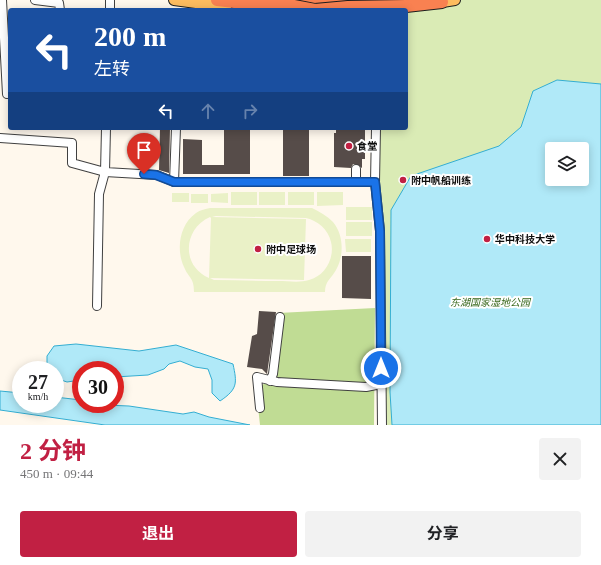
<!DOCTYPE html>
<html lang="zh">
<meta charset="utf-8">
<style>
:root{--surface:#fff;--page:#f2f2f2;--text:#202124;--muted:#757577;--accent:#c12043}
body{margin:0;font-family:"Times New Roman","Noto Sans SC",serif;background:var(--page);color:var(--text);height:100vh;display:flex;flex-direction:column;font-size:15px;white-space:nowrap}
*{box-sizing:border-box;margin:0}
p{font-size:13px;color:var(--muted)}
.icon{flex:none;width:22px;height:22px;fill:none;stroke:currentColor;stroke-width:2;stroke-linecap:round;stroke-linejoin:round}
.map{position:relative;height:425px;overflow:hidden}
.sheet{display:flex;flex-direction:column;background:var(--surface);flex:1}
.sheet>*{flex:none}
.guide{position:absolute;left:8px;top:8px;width:400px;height:122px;border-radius:4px;box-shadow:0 2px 10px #0003;background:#1a4fa0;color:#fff;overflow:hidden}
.tools{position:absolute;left:545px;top:142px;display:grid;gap:8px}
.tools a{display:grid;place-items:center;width:44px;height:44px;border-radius:4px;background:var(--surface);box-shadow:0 2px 10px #0003;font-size:20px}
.speed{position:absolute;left:12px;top:361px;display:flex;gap:8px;font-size:20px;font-weight:700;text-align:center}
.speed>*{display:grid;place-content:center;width:52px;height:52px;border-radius:50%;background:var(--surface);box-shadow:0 2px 10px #0003;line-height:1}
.speed small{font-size:10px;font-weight:400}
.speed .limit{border:6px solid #d22;background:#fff;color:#111}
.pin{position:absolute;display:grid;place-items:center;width:34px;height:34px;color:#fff;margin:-41px -17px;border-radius:50% 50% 50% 0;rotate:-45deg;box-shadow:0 0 4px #0007}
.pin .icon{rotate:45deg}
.me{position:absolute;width:44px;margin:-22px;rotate:0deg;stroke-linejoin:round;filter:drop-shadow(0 0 3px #0008)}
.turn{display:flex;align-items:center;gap:14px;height:84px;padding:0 20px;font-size:18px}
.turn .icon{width:52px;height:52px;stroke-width:2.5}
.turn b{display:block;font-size:28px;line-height:34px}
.lanes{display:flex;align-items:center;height:38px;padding:0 20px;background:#0003;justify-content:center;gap:20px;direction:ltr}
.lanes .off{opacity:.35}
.round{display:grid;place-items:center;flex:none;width:42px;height:42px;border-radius:4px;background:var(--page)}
.headline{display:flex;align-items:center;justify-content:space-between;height:68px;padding:0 20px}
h1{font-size:24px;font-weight:700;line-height:30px;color:var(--accent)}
.cta{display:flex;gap:8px;margin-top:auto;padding:8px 20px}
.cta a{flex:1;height:46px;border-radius:4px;background:var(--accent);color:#fff;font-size:16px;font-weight:700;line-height:46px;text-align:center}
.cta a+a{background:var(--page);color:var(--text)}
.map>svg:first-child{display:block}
</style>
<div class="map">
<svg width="601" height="425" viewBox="0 0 601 425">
<rect width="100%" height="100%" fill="#fff8ed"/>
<path fill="#daebb5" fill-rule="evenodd" d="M384,0H601V425H382L377,128H406V10H380ZM552,149H582V179H552Z"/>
<path fill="#c0dc94" d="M375,308L374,425H260L256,388L268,382L278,313Z"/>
<path fill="#eaf1c7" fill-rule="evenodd" d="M231,192H257V205H231Z
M259,192H285V205H259Z
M288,192H314V205H288Z
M317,192H343V205L317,206Z
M172,193H189V202H172Z
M228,193V203L211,202V194Z
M191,194H208V203H191Z
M346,207H372V220H346Z
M210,208H312C320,212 327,216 333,222C344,235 344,256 336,270C331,279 325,281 325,292H194C194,277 189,279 184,267C176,250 179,225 196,213C200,210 206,209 210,208ZM216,216L306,218C318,221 328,229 331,242C335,258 325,276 309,280C300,283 288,281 278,281C257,281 235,280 214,280L210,278L304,280L306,219L212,217ZM210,217L211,218L209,278C181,266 183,229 210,217Z
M346,222H372V236H346Z
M345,239H371V252H346Z"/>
<path fill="#b0e9f8" stroke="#34aed2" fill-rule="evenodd" d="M557,80L601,84V425H392L390,392L391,210L411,176L499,146L521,127L533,91ZM552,149H582V179H552Z
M76,344L139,351L176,345L233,364C237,383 238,389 220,401L212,393V380L208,369L195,367L180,361L169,364L164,369L148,375L115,377V370H81V380L67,382L55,378V370H47V356L54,346Z
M0,391L21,393V404H55V397L81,400V404L129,406L183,414L194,412L209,417L250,425H105L0,410Z"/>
<path fill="#564c49" d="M160,128H170L169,173L159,170Z
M224,128H250V174H183V139L202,140V165H224Z
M283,128H309V176H283Z
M336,128H365V159H362V168L356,164H353L351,168L334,167V133H336Z
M342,256H371V299L342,298Z
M259,311L276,312L267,374L262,369L247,367L252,336L257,334Z"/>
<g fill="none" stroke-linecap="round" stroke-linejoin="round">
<defs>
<path id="minor" d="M2,0L7,94
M35,0L59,3L60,10
M110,10V0
M176,128L174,182H375
M376,128L375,182L380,231L382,425
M0,138L72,143V163L105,172L157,175L174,182
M356,182V169
M97,306L99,194L105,172L106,128
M270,381L273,374L280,317
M260,408L257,377L277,382L366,387L381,384"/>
<path id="major" d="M174,0L226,7
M436,3L455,0"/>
<path id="highway" d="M217,0L252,4L289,5L346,0
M406,6L442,2"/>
</defs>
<use href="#minor" stroke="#404040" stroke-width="10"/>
<use href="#major" stroke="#1e1e1e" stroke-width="12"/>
<use href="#highway" stroke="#1e1e1e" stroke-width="14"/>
<use href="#minor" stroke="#fff" stroke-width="8"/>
<use href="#major" stroke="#fdbc5f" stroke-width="10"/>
<use href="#highway" stroke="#f98151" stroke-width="12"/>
<defs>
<path id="highway-bridge" d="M289,5L315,10L348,7L406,6"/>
</defs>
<use href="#highway-bridge" stroke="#1e1e1e" stroke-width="14" stroke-linecap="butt"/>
<use href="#highway-bridge" stroke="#f98151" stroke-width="12"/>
</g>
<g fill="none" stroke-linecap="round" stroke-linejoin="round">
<defs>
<path id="route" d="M144,174L156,175L174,182H375L380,231L381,368"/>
</defs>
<use href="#route" stroke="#114b97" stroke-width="10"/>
<use href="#route" stroke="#1a73e8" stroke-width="7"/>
</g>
<g fill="#c12043" stroke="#fff" stroke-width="1.5">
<circle cx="349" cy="146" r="4"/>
<circle cx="403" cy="180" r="4"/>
<circle cx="487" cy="239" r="4"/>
<circle cx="258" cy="249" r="4"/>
</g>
<g text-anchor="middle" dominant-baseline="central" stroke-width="4" stroke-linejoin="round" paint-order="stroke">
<g font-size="10" font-weight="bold" fill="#0d0d0d" stroke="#fff" text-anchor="start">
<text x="357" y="146">食堂</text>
<text x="411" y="180">附中帆船训练</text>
<text x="495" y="239">华中科技大学</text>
<text x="266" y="249">附中足球场</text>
</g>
<g font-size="10" font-style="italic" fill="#38671b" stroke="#fff">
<text x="490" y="302">东湖国家湿地公园</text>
</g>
</g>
</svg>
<div class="tools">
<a><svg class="icon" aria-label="layers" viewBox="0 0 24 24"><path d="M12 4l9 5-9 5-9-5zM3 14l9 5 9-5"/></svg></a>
</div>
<div class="speed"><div>27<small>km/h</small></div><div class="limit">30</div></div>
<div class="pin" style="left:144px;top:174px;background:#d93025"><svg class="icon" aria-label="arrive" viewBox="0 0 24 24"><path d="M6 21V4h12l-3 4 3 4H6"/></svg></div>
<svg class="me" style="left:381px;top:368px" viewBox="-20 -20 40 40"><circle r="17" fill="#1a73e8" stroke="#fff" stroke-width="3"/><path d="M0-11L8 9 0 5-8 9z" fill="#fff"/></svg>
<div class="guide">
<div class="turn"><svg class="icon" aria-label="left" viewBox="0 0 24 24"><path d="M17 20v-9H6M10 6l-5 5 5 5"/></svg><div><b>200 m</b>左转</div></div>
<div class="lanes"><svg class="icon" aria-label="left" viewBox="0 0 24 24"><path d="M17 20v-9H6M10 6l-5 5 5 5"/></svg><svg class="icon off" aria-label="ahead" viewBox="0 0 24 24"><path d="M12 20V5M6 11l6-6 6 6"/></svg><svg class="icon off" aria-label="right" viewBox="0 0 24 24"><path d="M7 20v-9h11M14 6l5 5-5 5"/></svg></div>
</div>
</div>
<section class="sheet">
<div class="headline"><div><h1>2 分钟</h1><p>450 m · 09:44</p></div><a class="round"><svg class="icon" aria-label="close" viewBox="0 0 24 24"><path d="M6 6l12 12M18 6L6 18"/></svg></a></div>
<div class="cta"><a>退出</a><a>分享</a></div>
</section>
